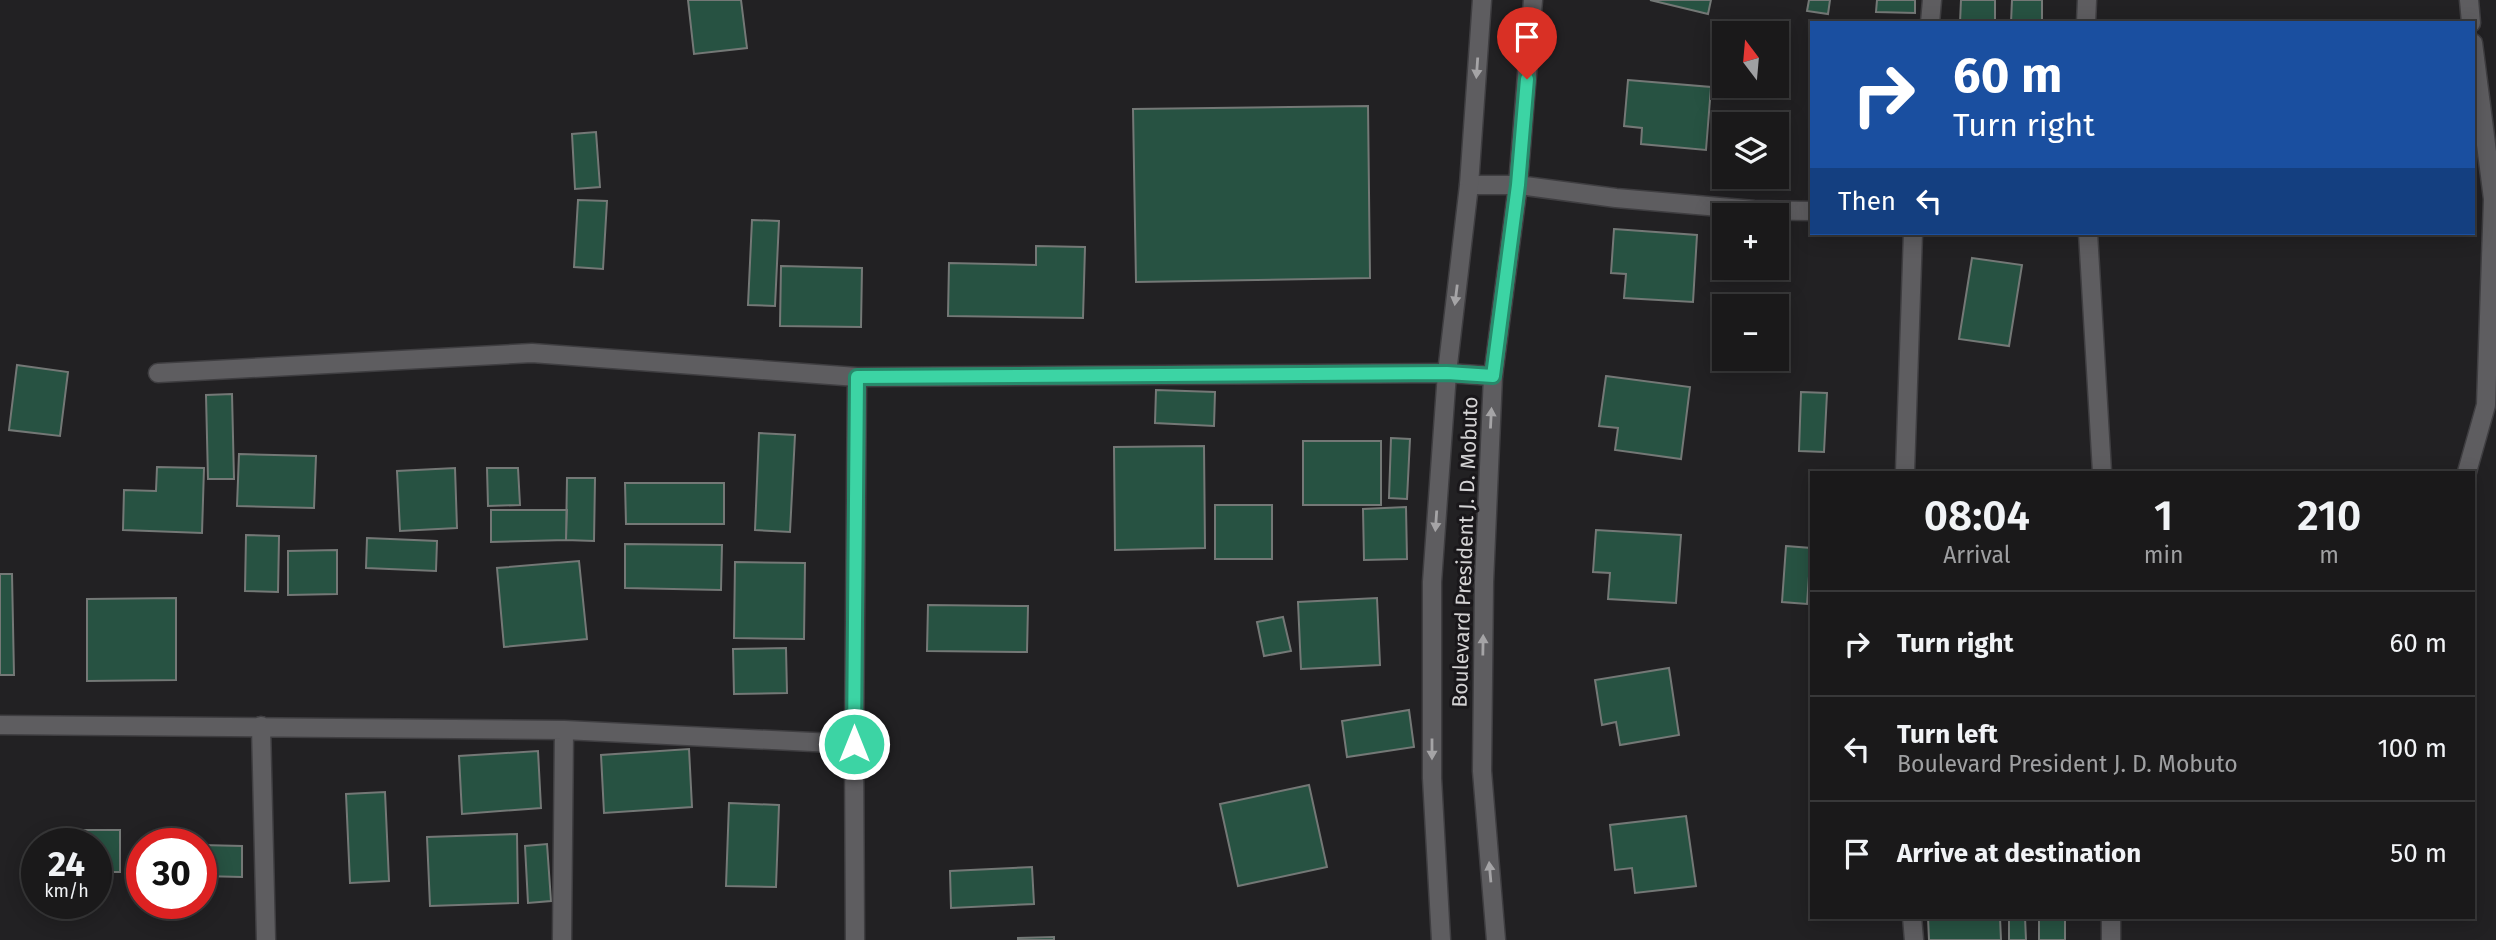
<!DOCTYPE html>
<meta charset="utf-8">
<style>
:root{--surface:#1a191a;--page:#272627;--text:#f1f3f6;--muted:#9fa0a2;--line:#383839}
body{margin:0;font-family:"Fira Sans",sans-serif;background:var(--page);color:var(--text);height:100vh;display:flex;flex-direction:column;font-size:26px;white-space:nowrap}
*{box-sizing:border-box;margin:0}
p{font-size:23px;color:var(--muted)}
.icon{flex:none;width:38px;height:38px;fill:none;stroke:currentColor;stroke-width:2;stroke-linecap:round;stroke-linejoin:round}
.map{position:relative;flex:1;overflow:hidden}
.drawer{position:absolute;left:1810px;top:471px;width:665px;height:448px;display:flex;flex-direction:column;background:var(--surface);border-radius:0px;box-shadow:0 4px 18px #0003,0 0 0 2px var(--line)}
.drawer>*{flex:none}
.banner{position:absolute;left:1810px;top:21px;width:665px;height:214px;border-radius:0px;box-shadow:0 4px 18px #0003,0 0 0 2px var(--line);background:#1a4fa0;color:#fff;overflow:hidden}
.needle{width:46px;rotate:344deg}
.buttons{position:absolute;left:1712px;top:21px;display:grid;gap:14px}
.buttons a{display:grid;place-items:center;width:77px;height:77px;border-radius:0px;background:var(--surface);box-shadow:0 4px 18px #0003,0 0 0 2px var(--line);font-size:35px}
.speed{position:absolute;left:21px;top:828px;display:flex;gap:14px;font-size:35px;font-weight:700;text-align:center}
.speed>*{display:grid;place-content:center;width:91px;height:91px;border-radius:50%;background:var(--surface);box-shadow:0 4px 18px #0003,0 0 0 2px var(--line);line-height:1}
.speed small{font-size:18px;font-weight:400}
.speed .limit{border:10px solid #d22;background:#fff;color:#111}
.pin{position:absolute;display:grid;place-items:center;width:60px;height:60px;color:#fff;margin:-72px -30px;border-radius:50% 50% 50% 0;rotate:-45deg;box-shadow:0 0 7px #0007}
.pin .icon{rotate:45deg}
.me{position:absolute;width:77px;margin:-38px;rotate:0deg;stroke-linejoin:round;filter:drop-shadow(0 0 5px #0008)}
.turn{display:flex;align-items:center;gap:24px;height:147px;padding:0 28px;font-size:32px}
.turn .icon{width:91px;height:91px;stroke-width:2.5}
.turn b{display:block;font-size:49px;line-height:60px}
.then{display:flex;align-items:center;height:66px;padding:0 28px;background:#0003;gap:14px;font-size:26px}
.eta{display:flex;justify-content:space-evenly;align-items:center;height:119px;text-align:center}
.eta b{font-size:42px;font-weight:600;line-height:49px}
ul{padding:0;list-style:none}
li{display:flex;align-items:center;gap:21px;height:105px;padding:0 28px;border-top:2px solid var(--line)}
li div{flex:1}
li b{display:block;font-size:26px}
li em{font-style:normal}
.map>svg:first-child{display:block}
</style>
<div class="map">
<svg width="2496" height="940" viewBox="0 0 2496 940">
<rect width="100%" height="100%" fill="#222123"/>
<path fill="#275242" stroke="#747876" stroke-width="2" d="M688,0H741L747,48L694,54Z
M1650,0H1711L1708,14Z
M1809,0H1830L1828,14L1807,11Z
M1877,0H1915V13L1876,12Z
M1961,0H1995V23H1960Z
M2012,0H2042V23H2011Z
M1628,80L1711,87L1706,150L1641,144L1642,128L1624,126Z
M1368,106L1370,278L1136,282L1133,109Z
M596,132L600,187L575,189L572,134Z
M578,200L607,201L603,269L574,267Z
M752,220L779,221L775,306L748,305Z
M1614,229L1697,235L1693,302L1624,298L1626,274L1611,273Z
M1036,246L1085,247L1083,318L948,316L949,263L1036,265Z
M1972,258L2022,265L2009,346L1959,339Z
M781,266L862,268L861,327L780,326Z
M17,365L68,372L60,436L9,430Z
M1606,376L1690,387L1681,459L1615,450L1618,428L1599,426Z
M1156,390L1215,392L1214,426L1155,423Z
M1801,392L1827,393L1824,452L1799,451Z
M232,394L234,479H208L206,395Z
M759,433L795,435L790,532L755,530Z
M1391,438L1410,439L1407,499L1389,498Z
M1303,441H1381V505H1303Z
M1204,446L1205,548L1115,550L1114,447Z
M239,454L316,456L314,508L237,506Z
M157,467L204,468L202,533L123,530L124,490L156,491Z
M455,468L457,528L400,531L397,471Z
M487,468H518L520,505L488,506Z
M567,478H595L594,541L566,540Z
M625,483H724V524H626Z
M1215,505H1272V559H1215Z
M1406,507L1407,559L1364,560L1363,509Z
M491,510H567L566,540L491,542Z
M1596,530L1681,535L1676,603L1608,599L1610,573L1593,572Z
M246,535L279,536L278,592L245,591Z
M367,538L437,541L436,571L366,568Z
M625,544L722,545L721,590L625,588Z
M1786,546L1811,548L1807,604L1782,602Z
M337,550V594L288,595V551Z
M579,561L587,639L504,647L497,568Z
M735,562L805,563L804,639L734,638Z
M0,574H12L14,675H0Z
M176,598V680L87,681V599Z
M1377,598L1380,665L1301,669L1298,602Z
M928,605L1028,606L1027,652L927,651Z
M1283,617L1291,651L1264,656L1257,622Z
M786,648L787,693L734,694L733,649Z
M1669,668L1679,735L1620,745L1616,722L1602,725L1595,680Z
M1409,710L1414,747L1347,757L1342,721Z
M689,749L692,807L604,813L601,755Z
M538,751L541,808L462,814L459,756Z
M1309,785L1327,867L1238,886L1220,804Z
M385,792L389,881L350,883L346,794Z
M729,803L779,805L776,887L726,886Z
M1686,816L1696,886L1635,893L1632,868L1615,870L1610,825Z
M64,830H120V872H96V844H64Z
M517,834L518,903L430,906L427,837Z
M547,844L551,901L528,903L525,846Z
M201,845L242,846V877L201,876Z
M1032,867L1034,904L951,908L950,871Z
M1928,917H2000L2001,940H1929Z
M2009,917H2025L2026,940H2009Z
M2039,917H2065V940H2039Z
M1054,937V940H1018V938Z"/>
<g fill="none" stroke-linecap="round" stroke-linejoin="round">
<defs>
<path id="minor" d="M2469,0L2471,23
M1930,23L1932,0
M2086,23L2087,0
M1469,185H1518L1616,198L1754,210L1811,211
M2088,233L2102,472
M158,373L532,353L857,377L1447,373L1493,376
M1905,472L1913,233
M2467,472L2486,405L2493,199L2473,43
M0,725L564,730L854,744
M261,726L266,940
M1912,917L1914,940
M2111,917V940
M562,940L564,730
M855,940L854,744L857,377"/>
<path id="tertiary" d="M1441,940L1432,778V582L1447,373L1469,185L1482,0
M1496,940L1482,771L1484,582L1493,376L1518,185L1533,0"/>
</defs>
<use href="#minor" stroke="#3f3e41" stroke-width="21"/>
<use href="#tertiary" stroke="#3f3e41" stroke-width="21"/>
<use href="#minor" stroke="#5e5d60" stroke-width="18"/>
<use href="#tertiary" stroke="#5e5d60" stroke-width="18"/>
</g>
<defs><path id="oneway-solid" d="M-6-.8H1V-3.2L6.5 0L1 3.2V.8H-6Z" transform="scale(1.75)"/></defs>
<g fill="#a5a4a6">
<use href="#oneway-solid" transform="translate(1477 68) rotate(94)"/>
<use href="#oneway-solid" transform="translate(1456 295) rotate(97)"/>
<use href="#oneway-solid" transform="translate(1491 418) rotate(-87)"/>
<use href="#oneway-solid" transform="translate(1436 521) rotate(94)"/>
<use href="#oneway-solid" transform="translate(1483 645) rotate(-89)"/>
<use href="#oneway-solid" transform="translate(1432 749) rotate(90)"/>
<use href="#oneway-solid" transform="translate(1490 872) rotate(-95)"/>
</g>
<g fill="none" stroke-linecap="round" stroke-linejoin="round">
<defs>
<path id="route" d="M854,744L857,377L1447,373L1493,376L1518,185L1527,79"/>
</defs>
<use href="#route" stroke="#278a6b" stroke-width="18"/>
<use href="#route" stroke="#3cd4a4" stroke-width="12"/>
</g>
<g text-anchor="middle" dominant-baseline="central" stroke-width="6" stroke-linejoin="round" paint-order="stroke">
<g font-size="21" fill="#d4d3d4" stroke="#19171a">
<text transform="translate(1465 552) rotate(-88)">Boulevard President J. D. Mobuto</text>
</g>
</g>
</svg>
<div class="buttons">
<a><svg class="needle" viewBox="-14 -14 28 28"><path d="M0-13l5 13h-10z" fill="#e53935"/><path d="M0 13l5-13h-10z" fill="#9fa0a2"/></svg></a>
<a><svg class="icon" aria-label="layers" viewBox="0 0 24 24"><path d="M12 4l9 5-9 5-9-5zM3 14l9 5 9-5"/></svg></a>
<a>+</a>
<a>−</a>
</div>
<div class="speed"><div>24<small>km/h</small></div><div class="limit">30</div></div>
<div class="pin" style="left:1527px;top:79px;background:#d93025"><svg class="icon" aria-label="arrive" viewBox="0 0 24 24"><path d="M6 21V4h12l-3 4 3 4H6"/></svg></div>
<svg class="me" style="left:854px;top:744px" viewBox="-20 -20 40 40"><circle r="17" fill="#3cd4a4" stroke="#fff" stroke-width="3"/><path d="M0-11L8 9 0 5-8 9z" fill="#fff"/></svg>
<div class="banner">
<div class="turn"><svg class="icon" aria-label="right" viewBox="0 0 24 24"><path d="M7 20v-9h11M14 6l5 5-5 5"/></svg><div><b>60 m</b>Turn right</div></div>
<div class="then">Then<svg class="icon" aria-label="left" viewBox="0 0 24 24"><path d="M17 20v-9H6M10 6l-5 5 5 5"/></svg></div>
</div>
<section class="drawer">
<div class="eta">
<div><b>08:04</b><p>Arrival</p></div>
<div><b>1</b><p>min</p></div>
<div><b>210</b><p>m</p></div>
</div>
<ul>
<li><svg class="icon" aria-label="right" viewBox="0 0 24 24"><path d="M7 20v-9h11M14 6l5 5-5 5"/></svg><div><b>Turn right</b></div><em>60 m</em></li>
<li><svg class="icon" aria-label="left" viewBox="0 0 24 24"><path d="M17 20v-9H6M10 6l-5 5 5 5"/></svg><div><b>Turn left</b><p>Boulevard President J. D. Mobuto</p></div><em>100 m</em></li>
<li><svg class="icon" aria-label="arrive" viewBox="0 0 24 24"><path d="M6 21V4h12l-3 4 3 4H6"/></svg><div><b>Arrive at destination</b></div><em>50 m</em></li>
</ul>
</section>
</div>
